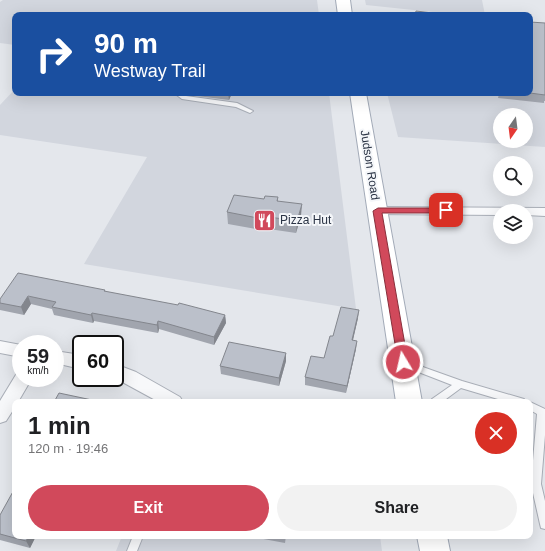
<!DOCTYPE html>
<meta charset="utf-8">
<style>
:root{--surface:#fff;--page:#f2f2f2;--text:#202124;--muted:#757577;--accent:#d1495b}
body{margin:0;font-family:Helvetica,sans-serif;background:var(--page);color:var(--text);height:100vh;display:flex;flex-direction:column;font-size:15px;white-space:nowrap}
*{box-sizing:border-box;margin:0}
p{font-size:13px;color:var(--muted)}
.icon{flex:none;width:22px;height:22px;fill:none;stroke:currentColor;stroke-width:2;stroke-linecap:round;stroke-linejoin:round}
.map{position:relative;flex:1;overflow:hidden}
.drawer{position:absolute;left:12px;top:399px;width:521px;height:140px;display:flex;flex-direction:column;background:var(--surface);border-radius:8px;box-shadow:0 4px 16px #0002}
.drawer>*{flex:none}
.top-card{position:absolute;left:12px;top:12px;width:521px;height:84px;border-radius:8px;box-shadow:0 4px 16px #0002;background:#1a4fa0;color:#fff;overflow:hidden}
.needle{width:26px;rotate:194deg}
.buttons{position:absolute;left:493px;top:108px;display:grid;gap:8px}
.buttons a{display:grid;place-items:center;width:40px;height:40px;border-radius:50%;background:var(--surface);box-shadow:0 4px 16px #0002;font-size:20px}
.speed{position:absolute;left:12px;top:335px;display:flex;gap:8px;font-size:20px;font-weight:700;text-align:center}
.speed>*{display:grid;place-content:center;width:52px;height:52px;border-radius:50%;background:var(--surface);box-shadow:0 4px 16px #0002;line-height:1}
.speed small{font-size:10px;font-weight:400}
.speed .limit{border:2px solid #111;border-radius:6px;background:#fff;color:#111}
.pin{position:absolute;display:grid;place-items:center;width:34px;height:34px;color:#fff;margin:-17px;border-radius:8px;box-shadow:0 2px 6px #0006}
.me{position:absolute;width:44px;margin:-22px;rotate:351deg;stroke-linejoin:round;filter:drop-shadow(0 0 3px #0008)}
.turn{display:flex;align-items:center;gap:14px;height:84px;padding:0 16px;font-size:18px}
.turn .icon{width:52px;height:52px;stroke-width:2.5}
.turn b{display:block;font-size:28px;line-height:34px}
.round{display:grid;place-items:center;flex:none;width:42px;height:42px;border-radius:21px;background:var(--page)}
.summary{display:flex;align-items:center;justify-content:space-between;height:68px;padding:0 16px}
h1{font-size:24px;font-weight:800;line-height:30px}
.action{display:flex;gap:8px;margin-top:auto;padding:8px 16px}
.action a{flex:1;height:46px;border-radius:24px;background:var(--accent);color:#fff;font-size:16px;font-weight:800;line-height:46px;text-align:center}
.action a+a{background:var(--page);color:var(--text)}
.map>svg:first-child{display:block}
</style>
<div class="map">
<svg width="545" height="551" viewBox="0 0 545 551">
<rect width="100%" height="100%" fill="#e4e7ec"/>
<path fill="#d2d6de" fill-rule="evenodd" d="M3,0H317L319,15H15V45L0,43V2Z
M365,0H482L485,15H461L366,5Z
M545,76V147L398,137L387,93H530ZM500,115H526V141H500Z
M15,89V93H329L356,309L84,264L147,157L0,135V105Z
M122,536H380L382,551H116Z"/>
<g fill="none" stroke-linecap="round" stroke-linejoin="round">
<defs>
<path id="service" d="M174,93H181L186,96L237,103L253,111L250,113L236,107L182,99Z
M406,361L462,381L524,399L526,402H508L461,388L442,402H430L432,399L452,385L403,366L402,364L403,362Z
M530,402L545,409V435L541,484L545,501V529L541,528L540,524L531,484L537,414L530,410Z
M133,536H143L137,551H127Z"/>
<path id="minor" d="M378,207L545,208V216L526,215V211H500V215L373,214L371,211L373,208Z
M0,341L21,345V357L0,353Z
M55,351L81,355V369L55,363Z
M115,364L136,372L180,397L183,402H159L115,378Z
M21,372V378H32L18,402H15V407L6,421L0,423V401L17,373Z"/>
<path id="primary" d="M336,0H350L352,15H338Z
M350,93H366L422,402H396Z
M417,536H447L450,551H420Z"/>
</defs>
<use href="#service" stroke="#a9aeb7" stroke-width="2"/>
<use href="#minor" stroke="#a9aeb7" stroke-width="2"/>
<use href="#primary" stroke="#a3abb8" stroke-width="2"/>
<use href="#service" fill="#f7f8fa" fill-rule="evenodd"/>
<use href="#minor" fill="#f7f8fa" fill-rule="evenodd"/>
<use href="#primary" fill="#fff" fill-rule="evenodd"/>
</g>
<path fill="#a1a5ae" d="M545,23V101H544V103L498,98L499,94L496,93H530Z
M196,93H232L229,100L197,96Z
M278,197V201L301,216L296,233L269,229L268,231L228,224L227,212L264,199Z
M105,290L106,292L225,315L226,323L214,345L159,329L158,333L94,321L93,323L54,315L52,309L31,304L24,315L0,310V299Z
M358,318L353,340L356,349L346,393L305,385V377L324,358L333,336Z
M286,353V361L279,386L221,374L220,366Z
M0,515L15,536H36L30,548L0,540Z
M46,536H55L54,538Z
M252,536H286L285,543L252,537Z"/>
<path fill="#83868d" d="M228,93H232L229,100Z
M302,204L301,216L296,233L297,221Z
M269,217V229L268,231V220Z
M28,296L31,304L24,315L21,307Z
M359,310L358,318L351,348L352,340Z
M92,313L94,321L93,323L91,315Z
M225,315L226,323L214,345V337Z
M158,321L159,329L158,333L157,325Z
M357,341L356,349L346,393L347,386Z
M286,353V361L279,386V378Z
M29,536H36L30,548L26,541Z"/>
<path fill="#bbc0ca" stroke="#83868d" d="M416,11L449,15H415Z
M530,22L545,23V95L530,93Z
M234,195L264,199L265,196L278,197L277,201L302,204L297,221L269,217L268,220L227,212Z
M18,273L105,290L104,291L178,305L179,303L225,315L214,337L158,321L157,325L92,313L91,315L52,307L56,302L28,296L21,307L0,303V299Z
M341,307L359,310L352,340L357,341L347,386L305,377L311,356L324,358L330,336H333Z
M229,342L286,353L279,378L220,366Z
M59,393L92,400L91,402H54Z
M15,488V536H29L26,541L0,534V515Z"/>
<path fill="#d1495b" stroke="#882f3b" d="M378,208H446L451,210L446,213H382L408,362L403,366L398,362L373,211Z"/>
<defs>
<symbol id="restaurant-square" viewBox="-11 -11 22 22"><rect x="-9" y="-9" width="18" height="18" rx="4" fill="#d1495b" stroke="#f4f6f9"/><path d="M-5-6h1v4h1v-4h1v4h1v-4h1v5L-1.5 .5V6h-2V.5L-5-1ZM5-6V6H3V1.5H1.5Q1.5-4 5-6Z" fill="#fff"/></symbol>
</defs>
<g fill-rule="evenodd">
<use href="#restaurant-square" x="252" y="208" width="25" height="25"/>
</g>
<g text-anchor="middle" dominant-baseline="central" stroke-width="4" stroke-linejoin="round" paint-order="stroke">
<g font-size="12" fill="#2b3445" stroke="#f4f6f9">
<text transform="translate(370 165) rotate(81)">Judson Road</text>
</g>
<g font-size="12" fill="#2b3445" stroke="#f4f6f9" text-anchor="start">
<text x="280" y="220">Pizza Hut</text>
</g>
</g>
</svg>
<div class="buttons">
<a><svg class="needle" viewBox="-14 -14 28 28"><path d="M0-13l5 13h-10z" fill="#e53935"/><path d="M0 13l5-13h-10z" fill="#757577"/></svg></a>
<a><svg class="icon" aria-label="search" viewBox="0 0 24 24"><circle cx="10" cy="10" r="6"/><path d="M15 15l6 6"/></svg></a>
<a><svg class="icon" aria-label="layers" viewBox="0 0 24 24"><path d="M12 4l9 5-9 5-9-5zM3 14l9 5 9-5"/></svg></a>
</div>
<div class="speed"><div>59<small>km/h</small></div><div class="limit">60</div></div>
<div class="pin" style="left:446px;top:210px;background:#d93025"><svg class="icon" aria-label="arrive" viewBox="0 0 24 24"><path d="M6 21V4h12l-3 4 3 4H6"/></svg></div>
<svg class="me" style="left:403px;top:362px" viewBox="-20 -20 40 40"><circle r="17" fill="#d1495b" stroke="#fff" stroke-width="3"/><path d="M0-11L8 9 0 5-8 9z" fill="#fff"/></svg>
<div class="top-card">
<div class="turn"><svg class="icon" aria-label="right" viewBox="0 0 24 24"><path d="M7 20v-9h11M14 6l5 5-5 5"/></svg><div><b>90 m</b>Westway Trail</div></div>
</div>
<section class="drawer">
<div class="summary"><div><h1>1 min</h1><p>120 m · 19:46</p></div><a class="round" style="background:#d93025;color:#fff"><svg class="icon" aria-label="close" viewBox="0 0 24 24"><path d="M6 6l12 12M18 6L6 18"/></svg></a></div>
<div class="action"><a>Exit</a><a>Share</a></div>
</section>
</div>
